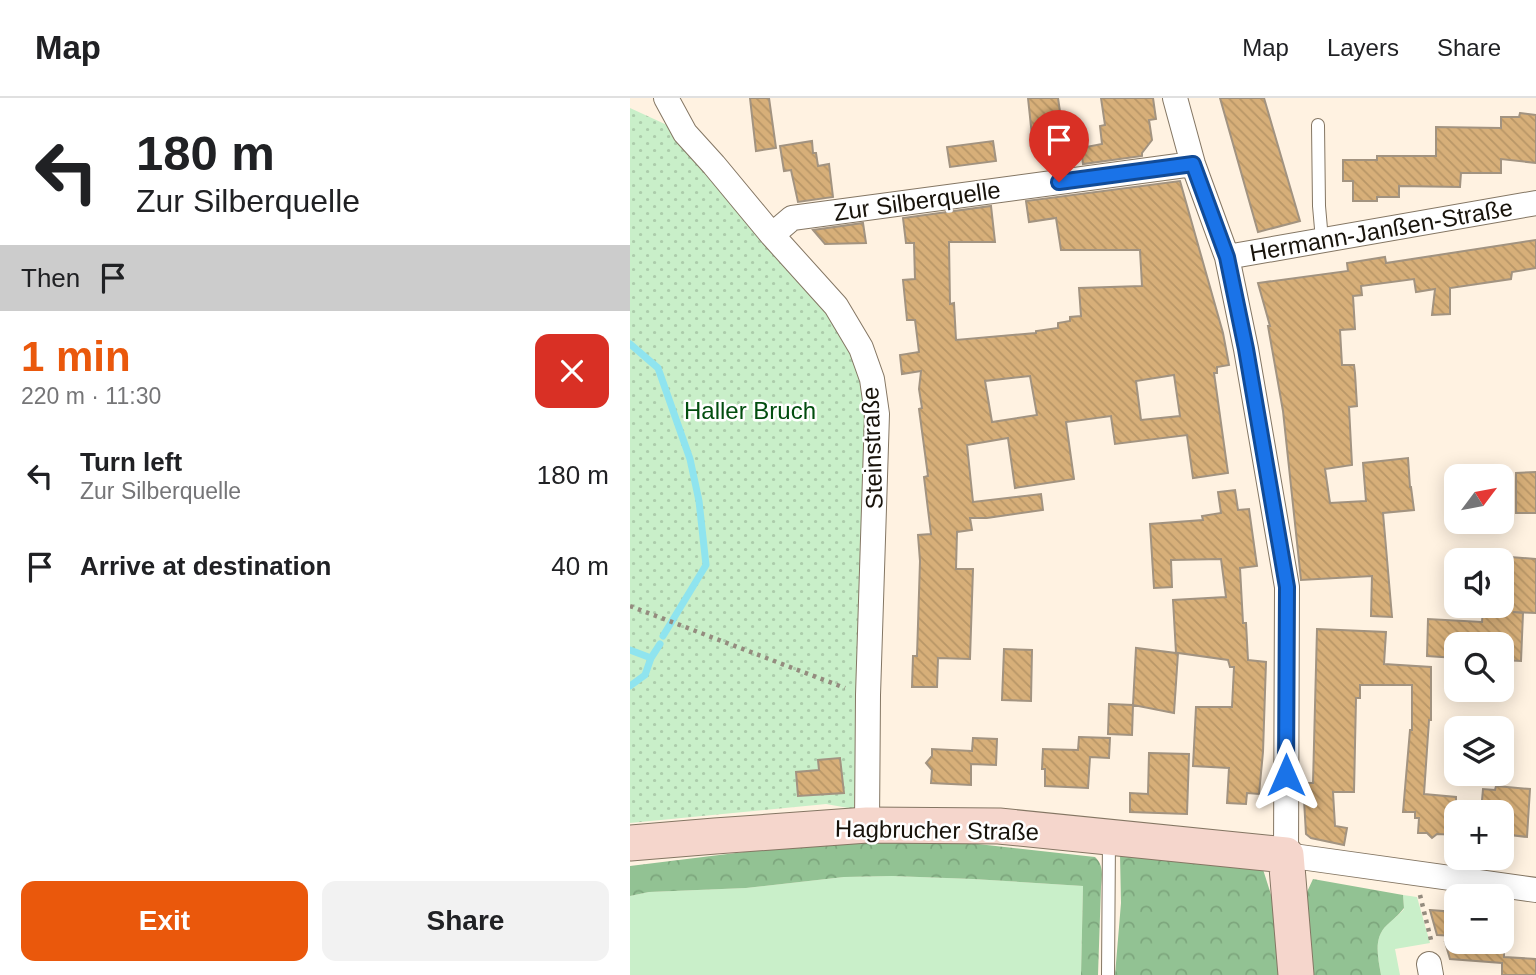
<!DOCTYPE html>
<meta charset="utf-8">
<style>
:root{--surface:#fff;--page:#f2f2f2;--text:#202124;--muted:#757577;--line:#e0e0e0;--accent:#ea580c}
body{margin:0;font-family:Helvetica,sans-serif;background:var(--page);color:var(--text);height:100vh;display:flex;flex-direction:column;font-size:26px;white-space:nowrap}
*{box-sizing:border-box;margin:0}
p{font-size:23px;color:var(--muted)}
.icon{flex:none;width:38px;height:38px;fill:none;stroke:currentColor;stroke-width:2;stroke-linecap:round;stroke-linejoin:round}
.map{position:relative;flex:1;overflow:hidden}
.side{display:flex;flex-direction:column;background:var(--surface);width:630px}
.side>*{flex:none}
.top-card{background:#fff;color:var(--text);overflow:hidden}
.needle{width:46px;rotate:58deg}
.controls{position:absolute;left:814px;top:366px;display:grid;gap:14px}
.controls a{display:grid;place-items:center;width:70px;height:70px;border-radius:14px;background:var(--surface);box-shadow:0 4px 18px #0003;font-size:35px}
.pin{position:absolute;display:grid;place-items:center;width:60px;height:60px;color:#fff;margin:-72px -30px;border-radius:50% 50% 50% 0;rotate:-45deg;box-shadow:0 0 7px #0007}
.pin .icon{rotate:45deg}
.me{position:absolute;width:77px;margin:-38px;rotate:0deg;stroke-linejoin:round;filter:drop-shadow(0 0 5px #0008)}
.turn{display:flex;align-items:center;gap:24px;height:147px;padding:0 21px;font-size:32px}
.turn .icon{width:91px;height:91px;stroke-width:2.5}
.turn b{display:block;font-size:49px;line-height:60px}
.then{display:flex;align-items:center;height:66px;padding:0 21px;background:#0003;gap:14px;font-size:26px}
.round{display:grid;place-items:center;flex:none;width:74px;height:74px;border-radius:14px;background:var(--page)}
.headline{display:flex;align-items:center;justify-content:space-between;height:119px;padding:0 21px}
h1{font-size:42px;font-weight:700;line-height:52px;color:var(--accent)}
.action{display:flex;gap:14px;margin-top:auto;padding:14px 21px}
.action a{flex:1;height:80px;border-radius:14px;background:var(--accent);color:#fff;font-size:28px;font-weight:700;line-height:80px;text-align:center}
.action a+a{background:var(--page);color:var(--text)}
ul{padding:0;list-style:none}
li{display:flex;align-items:center;gap:21px;height:91px;padding:0 21px}
li div{flex:1}
li b{display:block;font-size:26px}
li em{font-style:normal}
header{display:flex;align-items:center;gap:42px;box-sizing:border-box;height:98px;padding:0 35px;background:var(--surface);border-bottom:2px solid var(--line)}
header strong{font-size:33px}
nav{display:flex;gap:38px;margin-inline-start:auto;font-size:24px}
main{display:flex;flex:1;min-height:0}
.map>svg:first-child{display:block}
</style>
<header>
<strong>Map</strong>
<nav><a>Map</a><a>Layers</a><a>Share</a></nav>
</header>
<main>
<section class="side">
<div class="top-card">
<div class="turn"><svg class="icon" aria-label="left" viewBox="0 0 24 24"><path d="M17 20v-9H6M10 6l-5 5 5 5"/></svg><div><b>180 m</b>Zur Silberquelle</div></div>
<div class="then">Then<svg class="icon" aria-label="arrive" viewBox="0 0 24 24"><path d="M6 21V4h12l-3 4 3 4H6"/></svg></div>
</div>
<div class="headline"><div><h1>1 min</h1><p>220 m · 11:30</p></div><a class="round" style="background:#d93025;color:#fff"><svg class="icon" aria-label="close" viewBox="0 0 24 24"><path d="M6 6l12 12M18 6L6 18"/></svg></a></div>
<ul>
<li><svg class="icon" aria-label="left" viewBox="0 0 24 24"><path d="M17 20v-9H6M10 6l-5 5 5 5"/></svg><div><b>Turn left</b><p>Zur Silberquelle</p></div><em>180 m</em></li>
<li><svg class="icon" aria-label="arrive" viewBox="0 0 24 24"><path d="M6 21V4h12l-3 4 3 4H6"/></svg><div><b>Arrive at destination</b></div><em>40 m</em></li>
</ul>
<div class="action"><a>Exit</a><a>Share</a></div>
</section>
<div class="map">
<svg width="906" height="877" viewBox="0 0 906 877">
<defs>
<pattern id="forest-crowns" width="20" height="18" patternUnits="userSpaceOnUse" patternTransform="scale(1.75)"><rect width="20" height="18" fill="#92c293"/><path d="M2 6a3 3 0 1 1 6 0M12 15a3 3 0 1 1 6 0" fill="none" stroke="#7da67d"/></pattern>
<pattern id="park-dots" width="8" height="8" patternUnits="userSpaceOnUse" patternTransform="scale(1.75)"><rect width="8" height="8" fill="#c9efc9"/><path d="M2 2h.1M6 6h.1" fill="none" stroke="#acccab" stroke-width="1.8" stroke-linecap="round"/></pattern>
<pattern id="building-back-hatch" width="6" height="6" patternUnits="userSpaceOnUse" patternTransform="scale(1.75)"><rect width="6" height="6" fill="#d7af79"/><path d="M-1 5l2 2M0 0l6 6M5-1l2 2" fill="none" stroke="#b89667"/></pattern>
</defs>
<rect width="100%" height="100%" fill="#fff2e1"/>
<path fill="#c9efc9" d="M262,778L343,781L453,788L451,877H0V798L19,794L116,790L214,779Z
M773,797L787,799L800,845L765,851L770,877H751C748,859 743,840 757,827C764,820 767,819 774,811Z"/>
<path fill="url(#forest-crowns)" d="M248,742H312L465,759C474,767 472,778 471,789L468,877H451L453,788L343,781L262,778L214,779L116,790L19,794L0,798V768L163,748Z
M490,756L630,762L643,803L652,877H485L491,805Z
M683,781L773,797L774,810C767,819 764,820 757,827C743,840 748,859 751,877H678L676,796Z"/>
<path fill="url(#park-dots)" d="M0,10L37,27L207,215L241,285L224,711L196,706L0,725Z"/>
<g fill="none" stroke-linecap="round" stroke-linejoin="round">
<path stroke="#8fe4ef" stroke-width="7" d="M0,246L28,270L60,361L69,403L76,467L33,538
M0,552L21,560L30,546
M0,588L15,577L21,560"/>
</g>
<path fill="url(#building-back-hatch)" stroke="#a29380" stroke-width="2" fill-rule="evenodd" d="M120,0H139L146,50L126,53Z
M398,0H428L433,34L402,38Z
M471,0H523L526,21L519,22L522,42L512,55V58L453,66L451,50L472,46L470,28L475,27Z
M590,0H634L670,123L628,134Z
M890,15L906,17V65L871,61V75H831L830,89L769,88V99H747V103H723V83H713V62H747V58H806V29L871,30V19H889Z
M182,43L183,55H186L188,68L199,66L203,99L168,104L161,72L154,73L150,48Z
M363,43L366,63L320,69L317,49Z
M550,83L593,235L599,267L587,269V275H584L598,375L563,380L557,337L485,346L481,318L436,324L444,381L385,390L378,340L337,347L343,404L411,396L413,412L357,420H340L342,432L327,434L326,471H343L340,561L308,560L307,589H282L283,558H287L290,463L288,437L301,436L294,379L298,378L289,311L292,310L289,291L291,273L272,276L270,257L289,254L285,222H277L273,182L285,181L284,145H276L273,120L361,108L365,144H319L320,206L324,205L326,242L406,235V233L428,230V225L440,223V219L451,218L449,190L512,188L510,152H431L426,120L399,124L396,103ZM544,277L550,318L511,322L506,283ZM400,278L407,317L362,324L355,283Z
M233,125L236,145L195,146L183,132Z
M906,142V170L882,174L881,181L820,190V216L802,217L805,191L786,194L784,181L731,188L732,197L723,198L725,231L710,232L712,267H724L725,275L727,308L719,309L722,367L695,371L700,405L736,403L733,365L778,360L780,389H781L784,412L753,415L762,519L741,518L742,478L671,482L653,313L638,228H640L628,185L718,173L717,165L755,159L756,165Z
M906,374V415H886V375Z
M605,392L608,412L619,411L627,468L610,470L613,525H616L618,562L636,564L633,654L629,696L617,695L616,706L597,705L599,670L563,668L566,609H602L604,569H600L598,562L548,555L544,615L503,607L506,550L546,555L543,502L596,499L591,461L541,462L542,489L524,490L520,426L573,422L572,418L591,415L588,394Z
M880,459L906,461V515L883,514L893,515L891,563L872,562V546H826V560L797,558L798,521L852,524L853,511L878,513Z
M687,531L756,534L754,566L801,569V622H799L794,696L826,699V737L807,736L802,740L797,735H788L789,720H785V714H773L780,632H782V587H730V600H726L724,694H703L705,728L717,730L714,747L681,740L676,736L673,685H683Z
M374,551L402,552L401,603L372,602Z
M479,606L503,607L502,637L478,636Z
M449,639L480,640L479,660L460,659L458,690L415,688V671H412L413,651L448,652Z
M343,640L367,641L366,667L341,666V687L301,685L302,672L296,665L302,658V651L342,653Z
M519,655L559,656L557,716L500,714V695L518,696Z
M210,660L214,695L168,698L166,674L189,672L188,662Z
M866,688L900,691L897,739L872,736V714H851L853,691L865,692Z
M800,812L826,814V838L807,837Z
M815,844H874V859L906,861V877H872V865L820,861Z"/>
<g fill="none" stroke-linecap="round" stroke-linejoin="round">
<defs>
<path id="service" d="M688,27L689,108L692,142
M478,877L479,740"/>
<path id="minor" d="M36,0L55,35L84,67L142,137L206,208L231,250L242,281L247,316L238,597L237,727
M545,0L563,66L597,159L616,251L657,489L656,757L906,792
M142,137L162,120L563,66
M597,159L906,105
M799,866L801,877"/>
<path id="secondary" d="M0,745L85,738L237,727L369,728L656,757L666,877"/>
</defs>
<use href="#service" stroke="#847663" stroke-width="14"/>
<use href="#minor" stroke="#847663" stroke-width="26"/>
<use href="#secondary" stroke="#847663" stroke-width="37"/>
<path stroke="#948b7e" stroke-width="4.5" stroke-dasharray="3.5 5" stroke-linecap="butt" d="M0,508L215,590
M790,797L802,846"/>
<use href="#service" stroke="#fff" stroke-width="12"/>
<use href="#minor" stroke="#fff" stroke-width="24"/>
<use href="#secondary" stroke="#f5d6cc" stroke-width="35"/>
</g>
<g fill="none" stroke-linecap="round" stroke-linejoin="round">
<defs>
<path id="route" d="M429,84L563,66L597,159L616,251L657,489L656,677"/>
</defs>
<use href="#route" stroke="#114b97" stroke-width="18"/>
<use href="#route" stroke="#1a73e8" stroke-width="12"/>
</g>
<g text-anchor="middle" dominant-baseline="central" stroke-width="5" stroke-linejoin="round" paint-order="stroke">
<g font-size="24" fill="#18130b" stroke="#fff">
<text transform="translate(287 103) rotate(-8)">Zur Silberquelle</text>
<text transform="translate(751 132) rotate(-10)">Hermann-Janßen-Straße</text>
<text transform="translate(242 350) rotate(-92)">Steinstraße</text>
<text transform="translate(307 732) rotate(1)">Hagbrucher Straße</text>
</g>
<g font-size="24" fill="#024d0f" stroke="#fff">
<text x="120" y="312">Haller Bruch</text>
</g>
</g>
</svg>
<div class="controls">
<a><svg class="needle" viewBox="-14 -14 28 28"><path d="M0-13l5 13h-10z" fill="#e53935"/><path d="M0 13l5-13h-10z" fill="#757577"/></svg></a>
<a><svg class="icon" aria-label="sound" viewBox="0 0 24 24"><path d="M4 9h4l5-4v14l-5-4H4zM17 9q2 3 0 6"/></svg></a>
<a><svg class="icon" aria-label="search" viewBox="0 0 24 24"><circle cx="10" cy="10" r="6"/><path d="M15 15l6 6"/></svg></a>
<a><svg class="icon" aria-label="layers" viewBox="0 0 24 24"><path d="M12 4l9 5-9 5-9-5zM3 14l9 5 9-5"/></svg></a>
<a>+</a>
<a>−</a>
</div>
<div class="pin" style="left:429px;top:84px;background:#d93025"><svg class="icon" aria-label="arrive" viewBox="0 0 24 24"><path d="M6 21V4h12l-3 4 3 4H6"/></svg></div>
<svg class="me" style="left:656px;top:677px" viewBox="-20 -20 40 40"><path d="M0-17L14 15 0 8-14 15z" fill="#1a73e8" stroke="#fff" stroke-width="4"/></svg>
</div>
</main>
